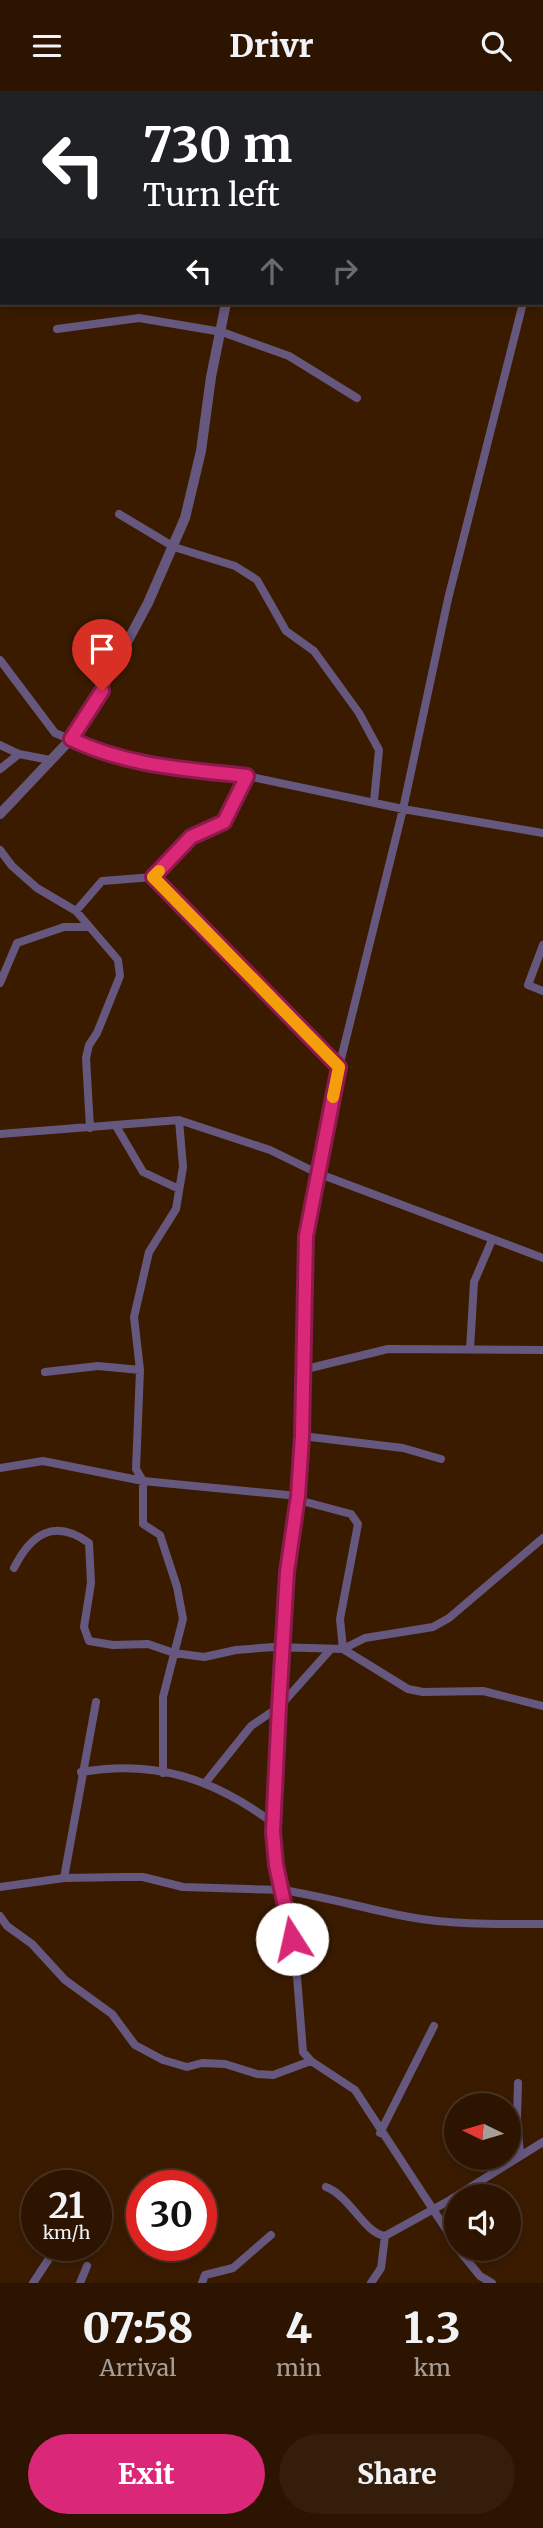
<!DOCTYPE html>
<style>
:root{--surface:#2c1400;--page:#341d0a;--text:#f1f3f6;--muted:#a69e99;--line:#483322;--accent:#db2777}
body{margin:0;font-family:Merriweather,serif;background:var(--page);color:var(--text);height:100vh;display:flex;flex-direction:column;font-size:26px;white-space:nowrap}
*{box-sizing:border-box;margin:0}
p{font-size:23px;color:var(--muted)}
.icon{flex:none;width:38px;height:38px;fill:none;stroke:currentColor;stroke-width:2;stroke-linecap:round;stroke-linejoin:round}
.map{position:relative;height:2192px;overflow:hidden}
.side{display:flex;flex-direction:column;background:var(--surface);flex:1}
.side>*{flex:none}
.top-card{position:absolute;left:0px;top:0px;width:544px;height:214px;box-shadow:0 4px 10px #0003,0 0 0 2px var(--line);background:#202124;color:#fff;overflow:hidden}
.needle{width:46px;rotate:275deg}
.buttons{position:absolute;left:444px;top:2002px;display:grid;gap:14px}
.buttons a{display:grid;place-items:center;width:77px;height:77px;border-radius:50%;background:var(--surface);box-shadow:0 4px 10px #0003,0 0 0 2px var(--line);font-size:35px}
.speed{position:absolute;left:21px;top:2079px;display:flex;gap:14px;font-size:35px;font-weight:700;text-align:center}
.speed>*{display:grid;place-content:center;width:91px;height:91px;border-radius:50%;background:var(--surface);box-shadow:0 4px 10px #0003,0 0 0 2px var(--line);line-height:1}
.speed small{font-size:18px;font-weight:400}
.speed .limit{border:10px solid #d22;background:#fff;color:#111}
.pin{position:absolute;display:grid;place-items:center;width:60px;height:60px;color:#fff;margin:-72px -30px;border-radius:50% 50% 50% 0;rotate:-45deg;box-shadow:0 0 7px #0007}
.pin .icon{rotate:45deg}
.me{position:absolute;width:77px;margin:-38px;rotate:350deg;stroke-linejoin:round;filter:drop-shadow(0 0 5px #0008)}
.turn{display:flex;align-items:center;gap:24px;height:147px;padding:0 28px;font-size:32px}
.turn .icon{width:91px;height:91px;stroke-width:2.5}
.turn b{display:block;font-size:49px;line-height:60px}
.lanes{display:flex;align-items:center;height:66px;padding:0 28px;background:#0003;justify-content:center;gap:35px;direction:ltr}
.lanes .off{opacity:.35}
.eta{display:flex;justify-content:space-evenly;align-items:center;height:119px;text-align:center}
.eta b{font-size:42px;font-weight:800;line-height:49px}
.primary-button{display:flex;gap:14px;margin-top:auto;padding:14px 28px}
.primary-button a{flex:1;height:80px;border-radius:42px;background:var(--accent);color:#fff;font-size:28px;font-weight:800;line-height:80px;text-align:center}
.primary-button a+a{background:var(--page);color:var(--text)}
header{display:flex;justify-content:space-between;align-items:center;height:91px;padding:0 28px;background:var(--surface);font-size:32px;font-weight:800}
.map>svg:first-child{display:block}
</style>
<header><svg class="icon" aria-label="menu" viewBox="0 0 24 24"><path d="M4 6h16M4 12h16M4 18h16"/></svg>Drivr<svg class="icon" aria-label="search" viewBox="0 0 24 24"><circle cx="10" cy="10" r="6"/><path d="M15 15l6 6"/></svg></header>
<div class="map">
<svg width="543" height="2192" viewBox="0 0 543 2192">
<rect width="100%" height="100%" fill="#3a1b00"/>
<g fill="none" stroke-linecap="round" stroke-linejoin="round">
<path stroke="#66577f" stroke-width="8" d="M39,0L42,2
M382,0V2
M542,92H543
M0,99L2,100
M542,105L543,102
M57,238L139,227L222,241L289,265L357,307
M119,423L174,456L235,475L257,489L286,540L314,560L359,622L379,659L374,710
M0,569L55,642L93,658L143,673L247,685L403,718L543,742
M0,654L19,663L50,669
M0,678L19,663
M0,759L12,775L37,797L76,820L118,869L120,885L97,942L89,954L86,967L90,1037
M154,786L339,976
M76,820L102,790L154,786L191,746L224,731L247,685
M543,854L528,894L543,900
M0,892L17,852L64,836H87
M116,1035L143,1081L179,1098
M0,1043L179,1029L270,1059L317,1082L543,1167
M470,1258L474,1191L492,1149
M302,1279L388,1258L543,1259
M45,1281L98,1275L140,1279
M302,1345L403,1357L441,1368
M0,1377L43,1370L143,1390L298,1405
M298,1409L351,1423L358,1433L340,1528L343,1558
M14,1477C31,1443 54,1427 89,1452L91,1492L84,1536L89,1550L113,1554L148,1553L174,1562L204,1566L236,1559L274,1556L343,1558L365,1547L433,1536L449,1527L543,1447
M343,1558L408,1598L423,1601L483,1600L543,1615
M81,1681C155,1668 214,1688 273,1732
M163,1682V1606L183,1528L177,1496L160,1444L143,1433V1390L136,1378L140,1279L134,1226L149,1161L176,1118L183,1076L179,1029
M206,1691L251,1635L279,1616L330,1559
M64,1787L96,1611
M0,1796L64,1787L124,1786H143L183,1796L283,1799L276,1774L273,1740L287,1481L298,1409L302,1345L306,1145L339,976L403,718L448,508L523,212
M0,1825L7,1835L32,1853L65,1889L112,1923L135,1954L163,1969L187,1976L202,1972L225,1973L257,1983L273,1984L311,1970
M518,1992L517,2027L520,2064
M380,2042L434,1935
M326,2096C350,2105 364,2142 385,2145L450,2109L543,2051
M457,2155L355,1999L311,1970L303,1961L296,1873L283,1799C326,1806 367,1818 409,1826C452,1834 499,1833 543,1833
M458,2158L480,2185L492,2192
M33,2192L58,2154
M80,2192L87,2175
M202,2192L205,2184L233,2177L271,2144
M371,2192L381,2177L385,2145"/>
<path stroke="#66577f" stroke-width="10" d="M328,2L329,0
M0,723L71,648L86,628L148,512L185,427L201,360L211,286L226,212"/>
</g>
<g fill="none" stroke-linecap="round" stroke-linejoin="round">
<defs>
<path id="route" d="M102,600L71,648C126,675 186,678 247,685L224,731L191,746L153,786L339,976L306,1145L302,1345L298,1405L287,1481L279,1616L273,1741L276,1774L292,1848"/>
</defs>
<use href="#route" stroke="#8e194d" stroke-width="18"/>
<use href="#route" stroke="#db2777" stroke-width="12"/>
<path stroke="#f59e0b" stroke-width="12" d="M159,780L153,786L339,976L333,1006"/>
</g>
</svg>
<div class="buttons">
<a><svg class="needle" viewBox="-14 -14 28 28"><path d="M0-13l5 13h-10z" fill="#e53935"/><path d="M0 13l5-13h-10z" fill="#a69e99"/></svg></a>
<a><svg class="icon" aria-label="sound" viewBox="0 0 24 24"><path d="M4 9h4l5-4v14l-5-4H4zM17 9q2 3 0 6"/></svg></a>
</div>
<div class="speed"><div>21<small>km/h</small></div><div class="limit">30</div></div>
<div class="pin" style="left:102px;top:600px;background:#d93025"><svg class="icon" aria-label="arrive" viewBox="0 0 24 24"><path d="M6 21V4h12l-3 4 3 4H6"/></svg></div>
<svg class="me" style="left:292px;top:1848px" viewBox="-20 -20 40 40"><circle r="19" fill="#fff"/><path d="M0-13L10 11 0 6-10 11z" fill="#db2777"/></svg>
<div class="top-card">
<div class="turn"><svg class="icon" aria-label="left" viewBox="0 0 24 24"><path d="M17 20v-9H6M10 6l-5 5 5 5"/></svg><div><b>730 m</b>Turn left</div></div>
<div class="lanes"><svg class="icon" aria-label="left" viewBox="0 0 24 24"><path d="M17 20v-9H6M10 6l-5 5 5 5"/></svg><svg class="icon off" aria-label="ahead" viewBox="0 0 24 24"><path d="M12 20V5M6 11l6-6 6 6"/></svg><svg class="icon off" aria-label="right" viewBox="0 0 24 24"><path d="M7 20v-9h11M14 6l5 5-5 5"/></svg></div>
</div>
</div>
<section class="side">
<div class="eta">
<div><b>07:58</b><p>Arrival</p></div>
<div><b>4</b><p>min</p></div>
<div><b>1.3</b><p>km</p></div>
</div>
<div class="primary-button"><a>Exit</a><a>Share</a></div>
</section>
